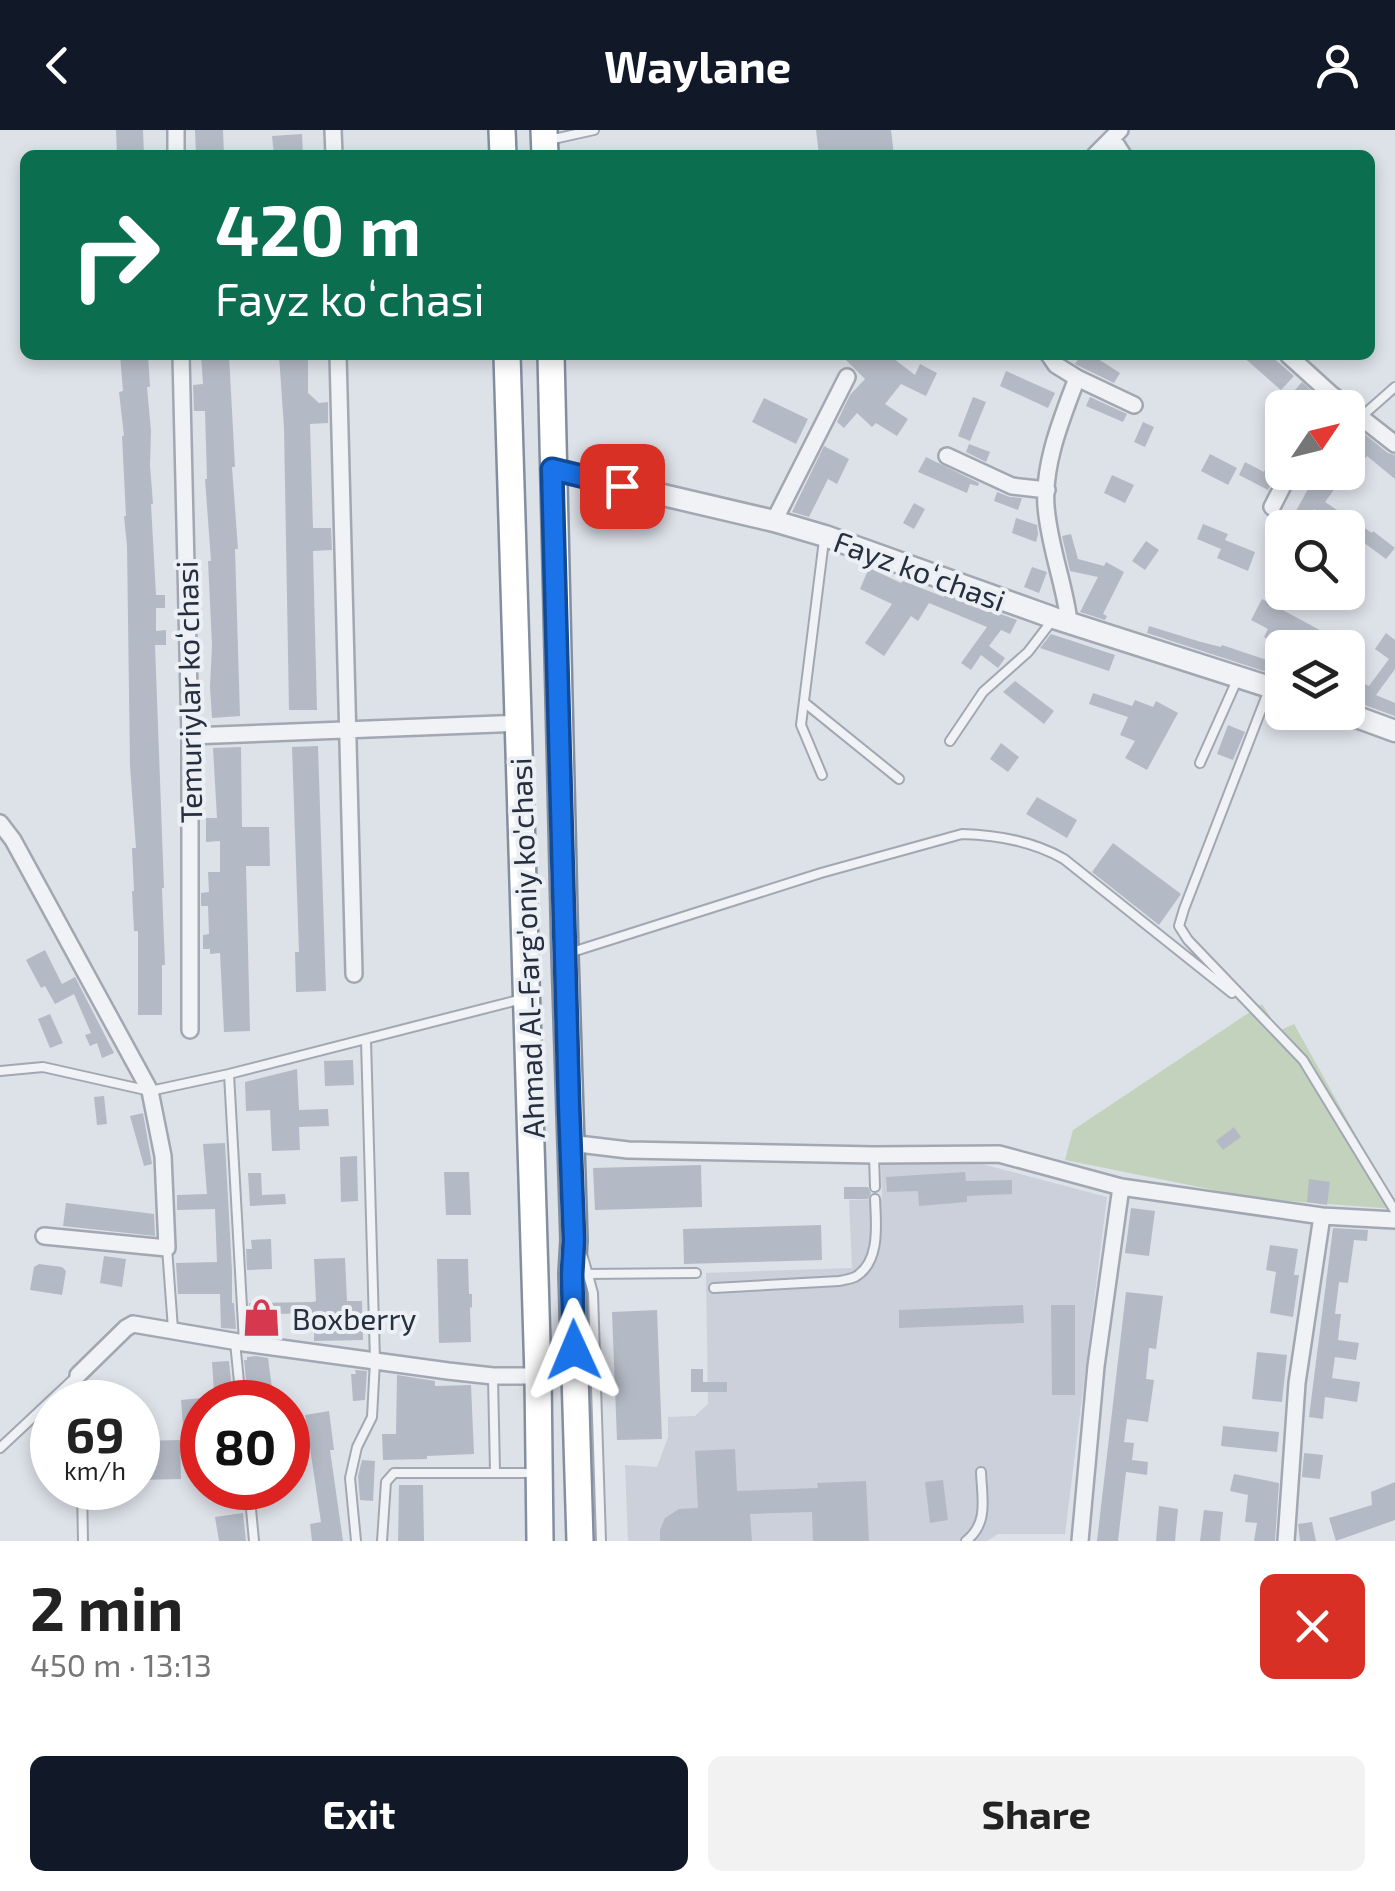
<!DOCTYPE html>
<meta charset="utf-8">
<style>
:root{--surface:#fff;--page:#f2f2f2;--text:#222;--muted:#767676;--accent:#111827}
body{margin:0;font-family:"Exo 2",sans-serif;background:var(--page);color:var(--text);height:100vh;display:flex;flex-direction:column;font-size:38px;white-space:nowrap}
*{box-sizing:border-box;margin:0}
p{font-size:32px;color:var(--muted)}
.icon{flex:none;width:55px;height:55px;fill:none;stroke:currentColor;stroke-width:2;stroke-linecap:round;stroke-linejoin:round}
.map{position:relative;height:1411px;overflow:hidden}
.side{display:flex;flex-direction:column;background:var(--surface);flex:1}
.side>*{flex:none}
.hud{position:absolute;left:20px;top:20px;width:1355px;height:210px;border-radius:15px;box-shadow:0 5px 15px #0003;background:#0b6e4f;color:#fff;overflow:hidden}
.needle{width:65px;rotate:55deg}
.tools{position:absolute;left:1265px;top:260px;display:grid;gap:20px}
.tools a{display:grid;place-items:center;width:100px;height:100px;border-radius:15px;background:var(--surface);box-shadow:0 5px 15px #0003;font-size:50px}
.speed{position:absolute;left:30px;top:1250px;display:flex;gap:20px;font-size:50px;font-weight:700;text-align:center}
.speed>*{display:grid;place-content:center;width:130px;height:130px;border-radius:50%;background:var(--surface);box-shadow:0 5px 15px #0003;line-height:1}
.speed small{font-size:25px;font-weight:400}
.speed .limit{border:15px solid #d22;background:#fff;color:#111}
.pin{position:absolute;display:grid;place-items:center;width:85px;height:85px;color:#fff;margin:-42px;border-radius:20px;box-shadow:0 5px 15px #0006}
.me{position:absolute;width:110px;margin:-55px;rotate:359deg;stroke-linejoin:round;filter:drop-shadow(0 0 8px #0008)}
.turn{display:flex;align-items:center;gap:35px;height:210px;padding:0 30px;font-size:45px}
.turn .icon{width:130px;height:130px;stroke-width:2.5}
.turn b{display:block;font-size:70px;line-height:85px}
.round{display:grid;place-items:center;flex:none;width:105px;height:105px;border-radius:15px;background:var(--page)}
.headline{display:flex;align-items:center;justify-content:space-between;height:170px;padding:0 30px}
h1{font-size:60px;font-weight:700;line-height:75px}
.cta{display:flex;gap:20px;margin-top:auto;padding:20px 30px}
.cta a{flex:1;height:115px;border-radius:15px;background:var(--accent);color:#fff;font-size:40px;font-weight:700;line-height:115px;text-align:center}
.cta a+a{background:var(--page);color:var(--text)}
header{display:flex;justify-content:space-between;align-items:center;height:130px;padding:0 30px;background:var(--accent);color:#fff;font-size:45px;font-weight:700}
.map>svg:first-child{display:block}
</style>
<header><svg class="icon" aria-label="back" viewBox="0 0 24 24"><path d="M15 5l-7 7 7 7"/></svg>Waylane<svg class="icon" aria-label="person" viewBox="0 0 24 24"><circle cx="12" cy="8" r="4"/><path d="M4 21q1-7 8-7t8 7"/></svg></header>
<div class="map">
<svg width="1395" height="1411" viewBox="0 0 1395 1411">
<rect width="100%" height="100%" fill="#dde1e8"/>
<path fill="#cbd0da" d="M881,1029L967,1030L1107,1067L1065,1404H998L987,1411H628L625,1335L657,1337L668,1307V1287L695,1286L708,1274L706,1143L852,1138L849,1070L882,1069Z"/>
<path fill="#c2d2bd" d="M1262,874L1279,901L1294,894L1395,1075V1079L1259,1069L1065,1030L1073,1000Z"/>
<path fill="#b4bac5" d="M116,0H143L144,25H117Z
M195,0H223L224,25H196Z
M816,0H891L894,25H819Z
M302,4L303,25H274L272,6Z
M120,225H148L150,257H147L151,301L150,335L153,374H151L156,465H165V478H156V501L166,500V515H155L164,758H162L165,835H162V885H138V801H134L132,761H134L132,718H136L130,636L127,416L124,386H126L122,306H124L119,262L123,261Z
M201,225H229L235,337H232L238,419H235L240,586L212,588L210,557L212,515L208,431H211L205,349H207L205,281H194L193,255L203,254Z
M279,225H308V263L319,273L328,272V293L310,294L313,398H331L332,420L313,421L317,580H289L284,298Z
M841,225H889L915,245L920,234L937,243L926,266L901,254L885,274L908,289L897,306L876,293L872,297L857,283L844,298L837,292L850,265L865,249Z
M1081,225H1092L1120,243L1114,253L1075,234Z
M1241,225H1270L1294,246L1281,260Z
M1006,241L1055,263L1048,278L1000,256Z
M1302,252L1324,272L1330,278H1315L1295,260Z
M973,267L986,272L970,311L958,306Z
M1090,267L1127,284L1123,292L1086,276Z
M764,268L808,289L796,314L752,292Z
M1348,291L1388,323L1395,325V349L1367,326L1348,349V326L1355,317L1348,311Z
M1143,292L1154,297L1145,317L1134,312Z
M969,314L990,322L986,332L966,322Z
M824,316L849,329L837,354L828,349L809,387L792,382Z
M1210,324L1237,338L1228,355L1201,341Z
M926,327L979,353L978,356L970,354L967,363L918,342Z
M1269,330L1280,336L1268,360L1239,345L1245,332L1264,342Z
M1317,342H1347L1325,372L1372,403L1373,401L1395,418L1386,429L1348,401V398H1342L1314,379L1304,398L1290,392L1308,359L1306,358Z
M1112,345L1134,355L1125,373L1104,363Z
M997,362L1010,367L1022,368L1018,380L994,371Z
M914,373L925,379L914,399L903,393Z
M1016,388L1037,395L1038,404L1036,412L1012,403Z
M1203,394L1228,404L1225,410L1255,422L1248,441L1217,428L1221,419L1197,409Z
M1071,404L1078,429L1104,436L1106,432L1124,442L1103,484L1107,486L1105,490L1080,482L1098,447L1070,441L1062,406Z
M1146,411L1159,420L1145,440L1132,431Z
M1032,437L1047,442L1039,463L1024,457Z
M869,438L901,453L903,451L944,467L946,464L1017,490L1010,504L1001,500L989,516L1005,528L998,538L981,525L971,540L961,533L987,497L929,473L918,491L911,486L884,526L865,513L892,474L860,459Z
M1262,469L1279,478L1353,518H1285L1264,507L1268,499L1251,490Z
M1149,496L1201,512L1221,517L1222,515L1282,535V547L1147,503Z
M1386,503L1395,510V539L1376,565L1395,573V586L1348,569V546L1369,556L1389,529L1375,519Z
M1051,504L1115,525L1109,541L1040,518Z
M1015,551L1054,581L1044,594L1003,562Z
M1093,563L1132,576L1135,570L1153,577L1156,571L1178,583L1147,640L1125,628L1135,611L1120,605L1128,587L1089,574Z
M1228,595L1245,602L1233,630L1217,624Z
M1001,613L1019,627L1008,642L990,629Z
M318,616L326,861L296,862L295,822H299L292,617Z
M241,617L242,697H269L270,736H246L250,901L224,902L220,823L210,824V819H203V805L209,804L208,776H201V763L209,762L208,742H220V711L206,712V688H217L213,618Z
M1037,667L1077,690L1067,708L1026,684Z
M1113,713L1181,764L1159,795L1092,742Z
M45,820L62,854L75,847L114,923L102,928L97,913L90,916L85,905L91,903L74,864L55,874L45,856L41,858L26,830Z
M50,884L63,913L50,918L38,889Z
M353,930L354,955L325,956L324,931Z
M297,939L299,980L328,979L329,996L299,997L300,1020L272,1021L270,980L246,981L245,952Z
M104,966L107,994L97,995L94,967Z
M143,983L152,1034L144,1036L130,986Z
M1234,997L1241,1007L1223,1020L1216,1011Z
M225,1013L232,1141V1173H234L236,1199L221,1198L220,1164H178L176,1133L217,1132L215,1079L177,1080V1065L207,1064L203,1014Z
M357,1026L358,1071L341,1072L340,1027Z
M701,1035L702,1077L595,1080L593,1038Z
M444,1042H469L471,1085H446Z
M965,1042L966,1051L1012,1050V1064L967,1066V1072L919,1076L918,1061L887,1062L886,1047Z
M248,1043H261L262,1065L285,1064L286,1074L250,1076Z
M1309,1049L1330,1052L1327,1075L1307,1072Z
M844,1057H868L871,1063L868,1069H844Z
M66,1073L154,1084L155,1106L63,1096Z
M1131,1078L1155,1081L1149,1126L1125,1123Z
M821,1095L822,1130L684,1134L683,1099Z
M1333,1098L1368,1100L1367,1111L1354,1110L1348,1153L1339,1152L1335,1184H1341L1338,1210L1359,1213L1356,1230L1335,1227L1332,1248L1360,1252L1357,1272L1325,1267L1323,1289L1309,1287Z
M271,1109L272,1139L247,1140L246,1119H252L251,1110Z
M1270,1115L1298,1119L1294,1145H1299L1293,1187L1270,1183L1276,1142L1266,1140Z
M104,1126L126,1129L122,1157L100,1153Z
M345,1128L347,1171H362L363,1210L314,1211V1183L274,1184V1203H253V1198L251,1199L249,1173L313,1172L316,1171L314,1129Z
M437,1129H468L469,1164H472V1178L470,1177L471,1212L439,1213Z
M39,1134L62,1137L66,1141L62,1165L30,1160L34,1137Z
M1126,1162L1163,1166L1156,1219L1149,1218L1146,1249L1154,1250L1148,1292L1127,1289L1124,1312L1134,1313L1132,1330L1148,1332L1147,1345L1126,1342L1118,1411H1097Z
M1023,1175L1024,1193L899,1198V1180Z
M1051,1175H1075V1265H1052Z
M657,1180L662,1309L617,1310L612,1182Z
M1257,1222L1287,1225L1282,1272L1252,1269Z
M256,1226L268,1228L272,1258L247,1260L244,1230H247V1227Z
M229,1231L232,1261L214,1262L212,1232Z
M691,1239H703V1252H727V1262H691Z
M355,1240L367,1241L365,1270L353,1271L351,1244H356Z
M397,1245L435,1251V1256L471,1255L474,1324L427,1326V1329L383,1330L382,1304H396Z
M202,1268V1294L183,1296L181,1270Z
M329,1281L334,1320H330L343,1411H312L310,1394L321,1392L310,1318L288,1320V1306L308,1304L305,1285Z
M1223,1296L1279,1302L1277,1322L1221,1316Z
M180,1310L181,1349L138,1350V1311Z
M735,1319L737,1361L818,1358L817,1353L866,1351L869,1411H813L812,1382L750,1384L752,1411H660V1400L665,1388L679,1379L698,1378L695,1321Z
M1304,1323L1323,1325L1320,1349L1302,1347Z
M362,1330L375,1331L373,1371L360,1370L358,1346Z
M1234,1344L1279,1353L1275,1411H1254L1257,1393L1245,1392L1248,1365L1230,1361Z
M943,1350L948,1390L930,1393L925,1352Z
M1395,1352V1390L1336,1411L1329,1388L1372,1375L1371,1362Z
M399,1355H423L424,1411H398Z
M1159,1376L1178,1379L1175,1411H1156Z
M1204,1380L1223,1382L1220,1411H1200Z
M243,1383L246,1411H219L215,1387Z
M1312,1392L1316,1411H1300L1298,1394Z"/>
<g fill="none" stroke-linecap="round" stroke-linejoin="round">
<defs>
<path id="service" d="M549,10L594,0
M1361,287L1395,257
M1270,557L1184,779L1179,796L1188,810L1303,930L1395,1081
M805,573L899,649
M950,611L983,562L1028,522L1051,492
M1200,633L1237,550
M822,645L801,595L824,410
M569,823L821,743L962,704C998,705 1033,711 1064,729L1232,863
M0,941L43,937L150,961L229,944L522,869
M229,944L244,1213
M874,1025L875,1057
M167,1118L173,1199
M583,1127L593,1163L601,1411
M585,1144L696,1143
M714,1158L839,1151C844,1150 850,1149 855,1147C881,1132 876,1093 875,1069
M235,1212L241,1272
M78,1245L79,1272
M493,1247L495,1342
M0,1318L78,1245
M82,1358L83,1411
M249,1358L254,1411
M356,1411L350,1348L357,1317L372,1287L375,1231L366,910
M382,1411L386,1352L394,1343H533
M966,1411C989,1393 982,1368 981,1342"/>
<path id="minor" d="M176,0V25
M333,0L334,25
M1120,0L1112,8L1123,25
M1095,25L1112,8
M181,225L190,606V900
M338,225L354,844
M1049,225L1056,235L1077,248
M1288,225L1331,264L1395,314
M947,326L1012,356L1047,360
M1272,377L1290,342
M774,391L847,247
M1069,491C1064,452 1049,416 1046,376C1043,333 1062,288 1077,248L1134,275
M190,606L520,593
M0,693L13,710L150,961L163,1026L167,1118L44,1106
M570,1013L628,1020L874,1025L999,1024L1121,1057L1322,1086L1395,1090
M78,1245L126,1198L133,1194L244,1213L448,1241L493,1246H538
M1080,1411L1096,1236L1121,1057
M1286,1411L1297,1253L1322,1086"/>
<path id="tertiary" d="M552,339L774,391L825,406L1054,488L1282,561
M1343,582L1395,601"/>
<path id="trunk" d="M502,0L503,25
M544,0L545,25
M507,225L538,1246L540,1411
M551,225L565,825L574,1110L572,1144L580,1411"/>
</defs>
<use href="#service" stroke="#a2a8b2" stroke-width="12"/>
<use href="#minor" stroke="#a2a8b2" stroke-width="20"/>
<use href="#tertiary" stroke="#a2a8b2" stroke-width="25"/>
<use href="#trunk" stroke="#838e9f" stroke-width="30"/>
<use href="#service" stroke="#f0f2f6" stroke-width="8"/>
<use href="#minor" stroke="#f0f2f6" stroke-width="15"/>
<use href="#tertiary" stroke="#f0f2f6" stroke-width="20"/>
<use href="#trunk" stroke="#fff" stroke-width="25"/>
</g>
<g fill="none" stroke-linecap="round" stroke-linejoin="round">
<defs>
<path id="route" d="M574,1220L572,1144L574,1110L569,975L552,339L622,356"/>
</defs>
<use href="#route" stroke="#114b97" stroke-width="25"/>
<use href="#route" stroke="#1a73e8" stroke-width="18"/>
</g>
<defs>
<symbol id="shop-bare" viewBox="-9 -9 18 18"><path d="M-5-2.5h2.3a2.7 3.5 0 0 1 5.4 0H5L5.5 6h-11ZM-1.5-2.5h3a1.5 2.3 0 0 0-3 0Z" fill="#d6394f" stroke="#ecf0f5" stroke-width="2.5" paint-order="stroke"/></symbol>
</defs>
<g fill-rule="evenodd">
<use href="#shop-bare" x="234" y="1160" width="55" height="55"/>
</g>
<g text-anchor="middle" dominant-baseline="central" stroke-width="8" stroke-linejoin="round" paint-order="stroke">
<g font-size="30" fill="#252f3f" stroke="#ecf0f5">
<text transform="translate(920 440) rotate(20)">Fayz koʻchasi</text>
<text transform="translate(188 562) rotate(-91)">Temuriylar koʻchasi</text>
<text transform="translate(526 818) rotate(-92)">Ahmad Al-Farg'oniy ko'chasi</text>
</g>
<g font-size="30" fill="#252f3f" stroke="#ecf0f5" text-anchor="start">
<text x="292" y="1188">Boxberry</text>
</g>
</g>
</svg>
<div class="tools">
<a><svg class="needle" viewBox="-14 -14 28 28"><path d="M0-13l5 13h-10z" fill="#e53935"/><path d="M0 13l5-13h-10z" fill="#767676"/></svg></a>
<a><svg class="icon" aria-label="search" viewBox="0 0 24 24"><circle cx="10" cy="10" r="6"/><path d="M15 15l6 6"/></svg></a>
<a><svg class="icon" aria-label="layers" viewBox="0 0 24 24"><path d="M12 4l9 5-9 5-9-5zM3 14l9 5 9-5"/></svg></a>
</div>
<div class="speed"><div>69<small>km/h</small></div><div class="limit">80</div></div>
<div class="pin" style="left:622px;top:356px;background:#d93025"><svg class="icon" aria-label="arrive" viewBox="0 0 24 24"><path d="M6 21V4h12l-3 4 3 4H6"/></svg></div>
<svg class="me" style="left:574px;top:1220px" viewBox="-20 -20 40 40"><path d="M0-17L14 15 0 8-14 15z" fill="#1a73e8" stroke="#fff" stroke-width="4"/></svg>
<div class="hud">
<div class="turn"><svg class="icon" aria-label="right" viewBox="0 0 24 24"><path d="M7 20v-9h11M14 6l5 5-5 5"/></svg><div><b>420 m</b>Fayz koʻchasi</div></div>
</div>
</div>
<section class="side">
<div class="headline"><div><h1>2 min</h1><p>450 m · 13:13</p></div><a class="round" style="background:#d93025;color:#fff"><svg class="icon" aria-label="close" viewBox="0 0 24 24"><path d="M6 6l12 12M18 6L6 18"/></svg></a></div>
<div class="cta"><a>Exit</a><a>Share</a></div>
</section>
